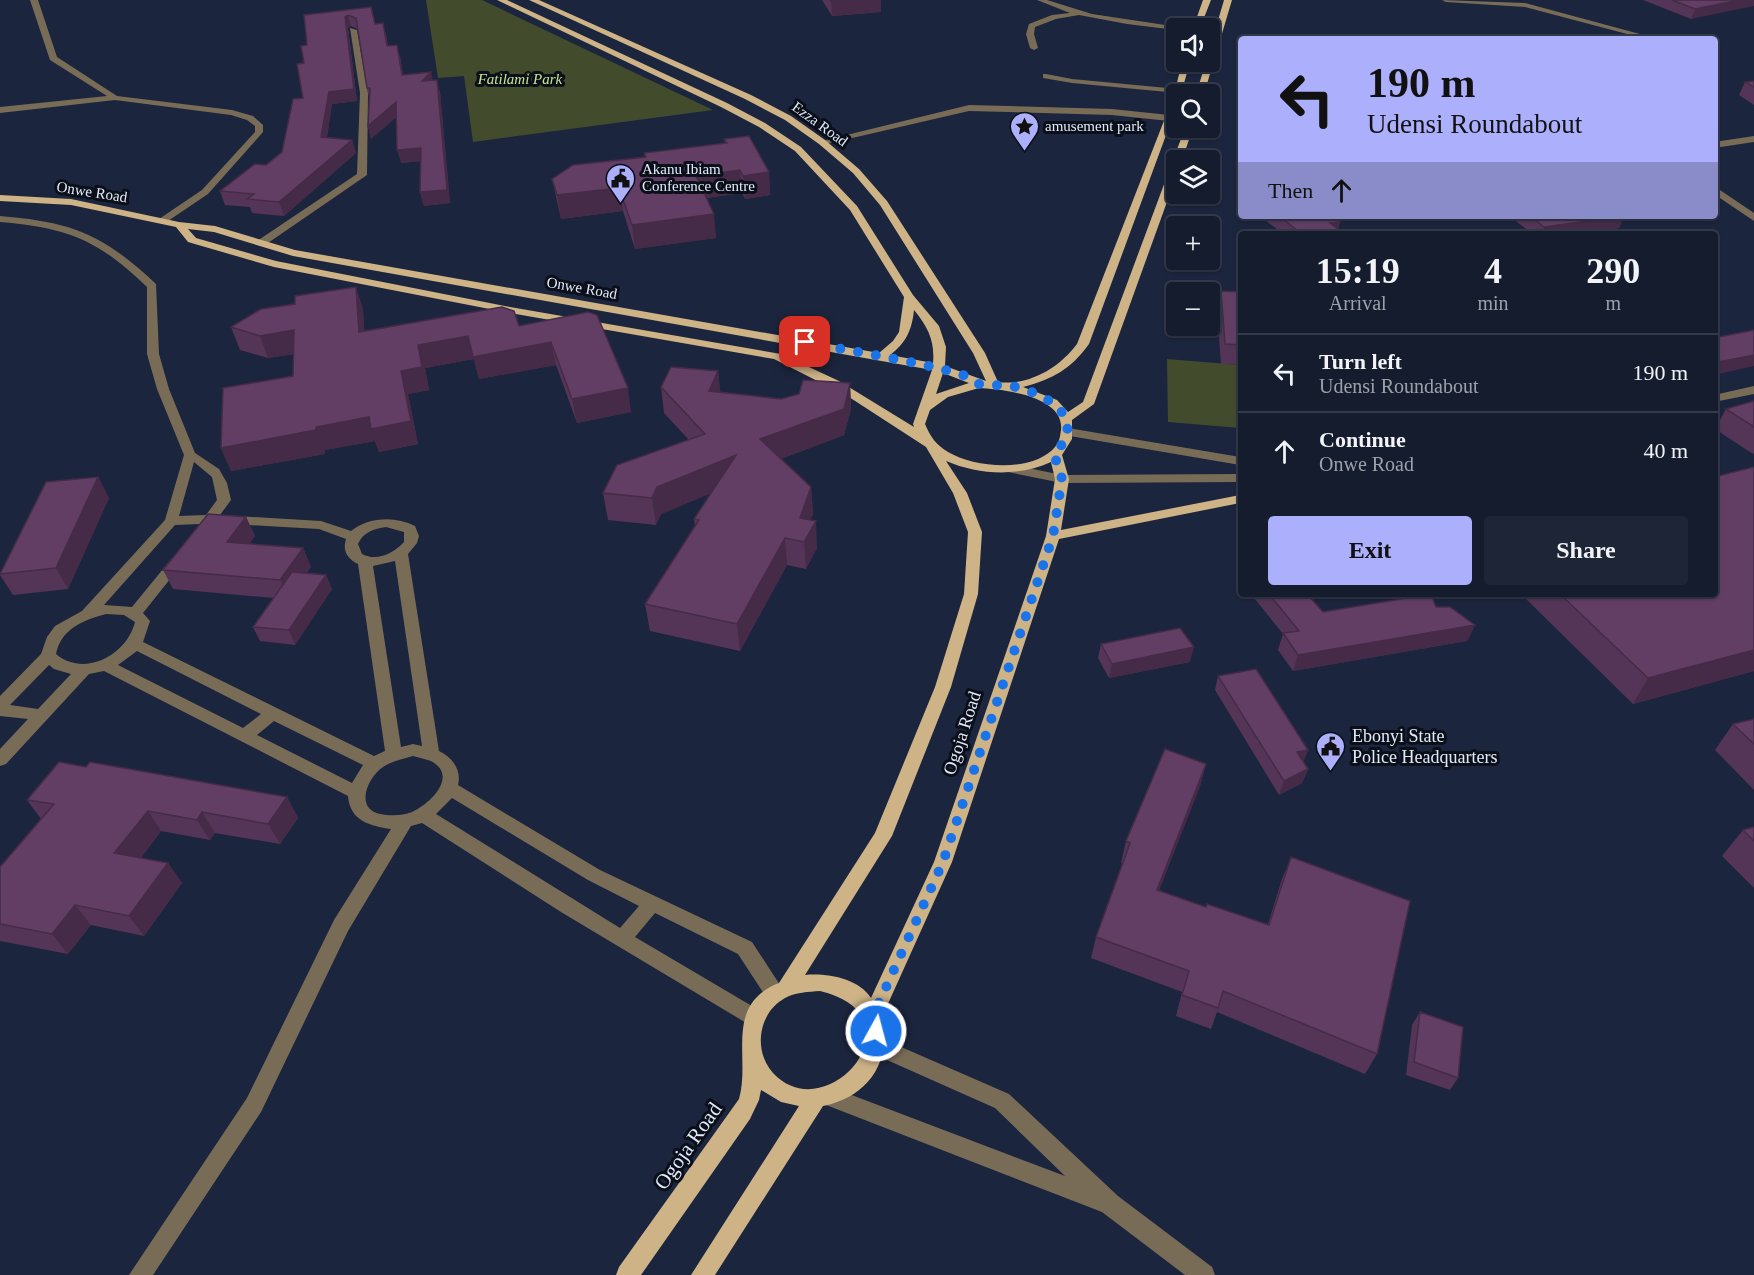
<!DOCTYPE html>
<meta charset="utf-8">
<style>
:root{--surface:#141c2e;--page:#1d2536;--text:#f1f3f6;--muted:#9da1aa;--line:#333a4a;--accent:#acaffb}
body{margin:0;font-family:"Times New Roman",serif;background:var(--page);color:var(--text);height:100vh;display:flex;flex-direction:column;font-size:22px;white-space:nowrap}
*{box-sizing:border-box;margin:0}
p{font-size:20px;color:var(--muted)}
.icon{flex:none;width:33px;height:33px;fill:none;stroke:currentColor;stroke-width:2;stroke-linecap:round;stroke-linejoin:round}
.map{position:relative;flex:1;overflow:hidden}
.sheet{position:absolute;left:1238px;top:231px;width:480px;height:366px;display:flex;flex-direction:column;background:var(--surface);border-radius:6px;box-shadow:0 2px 4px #0004,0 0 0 2px var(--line)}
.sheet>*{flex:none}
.top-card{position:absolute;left:1238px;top:36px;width:480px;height:183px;border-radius:6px;box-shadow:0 2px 4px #0004,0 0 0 2px var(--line);background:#acaffb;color:#111;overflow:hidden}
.controls{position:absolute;left:1166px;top:18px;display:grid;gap:12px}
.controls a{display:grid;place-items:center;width:54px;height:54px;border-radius:6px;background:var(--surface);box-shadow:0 2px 4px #0004,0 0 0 2px var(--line);font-size:30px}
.pin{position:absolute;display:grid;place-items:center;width:51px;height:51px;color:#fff;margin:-26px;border-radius:12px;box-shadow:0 3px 9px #0006}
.me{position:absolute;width:66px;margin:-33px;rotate:7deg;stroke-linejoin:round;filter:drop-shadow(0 0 4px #0008)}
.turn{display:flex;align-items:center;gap:21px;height:126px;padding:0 30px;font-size:27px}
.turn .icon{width:78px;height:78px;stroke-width:2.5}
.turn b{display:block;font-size:42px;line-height:51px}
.then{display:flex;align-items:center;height:57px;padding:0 30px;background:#0003;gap:12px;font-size:22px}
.eta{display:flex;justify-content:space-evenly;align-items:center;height:102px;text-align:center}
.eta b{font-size:36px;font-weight:800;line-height:42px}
.action{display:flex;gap:12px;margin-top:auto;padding:12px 30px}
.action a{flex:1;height:69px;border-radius:6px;background:var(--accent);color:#111;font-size:24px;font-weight:800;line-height:69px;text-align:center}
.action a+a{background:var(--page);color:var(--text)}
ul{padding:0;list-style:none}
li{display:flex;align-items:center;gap:18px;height:78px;padding:0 30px;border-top:2px solid var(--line)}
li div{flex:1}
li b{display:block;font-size:22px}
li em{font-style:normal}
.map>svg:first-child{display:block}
</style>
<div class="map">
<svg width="1754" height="1275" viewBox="0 0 1754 1275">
<rect width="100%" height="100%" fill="#1b253d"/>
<path fill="#424c2d" d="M426,0H482L713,110L473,142L464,76L438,78Z
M1167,359L1240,365V428L1168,422Z"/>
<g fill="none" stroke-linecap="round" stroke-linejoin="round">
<path fill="#796c57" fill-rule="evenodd" d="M30,0H38L57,57L117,96L232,110L253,116L263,125V132L208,194L165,223H159V219L202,190L255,132V126L247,120L231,115L115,100L0,113V107L107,96L50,60Z
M1037,0H1047L1092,14L1185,28L1176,30L1127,24L1079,15L1056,19L1035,27L1034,34L1038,48L1034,50L1030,48L1026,34L1029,24L1052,15L1070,13Z
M1442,0L1525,3L1651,37L1646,39L1525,7L1446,2Z
M350,28L357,30L368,93L367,175L265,245H257V241L357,174L360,93Z
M1046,74L1072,79L1178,89L1182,91L1178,93L1072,83L1043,78V74Z
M969,105L1112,109L1169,115L1173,118L1169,121L1112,115L969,111L822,145L818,142Z
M1754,136V142L1714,148V142Z
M1714,186L1754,213V221L1714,194Z
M0,216C72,222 103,234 156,284L159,354L169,389L195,453L219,469L227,483L231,500L220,515L321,521L351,531C369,517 395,516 415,526L419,536L417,543L408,554L439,751C452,757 462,770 458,785L600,870L752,942L782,988L785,994L782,1000L775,1003L768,1000L738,954L655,913L635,937L762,1012L765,1018L762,1024L755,1027L748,1024L561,912L422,823L411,826L348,931L261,1112L153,1275H129L247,1098L334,920L391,829C370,826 350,821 348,796L104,671L89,674L6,764L0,766V749L28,719L0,716V696L41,654L47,637L55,626L82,611L165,520L184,455L157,389L147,354V287C97,239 68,228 0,222ZM194,462L212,477L217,500L206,515L179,516ZM214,523L319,529L346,539C342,551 348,559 358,564L385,751L374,756L143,642L150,621L143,613L182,564L184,561L182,558H172L132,607L104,605L175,525L200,524L195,531L202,535L207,534ZM386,527L404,532V542C394,553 377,562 362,554L358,544C363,532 374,529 386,527ZM395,561L422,746L413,744L401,747L373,566ZM106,614L124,615L135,622C127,655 84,678 56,654C61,629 83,620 106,614ZM137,651L261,714L243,728L118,665ZM49,665L54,669L71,674L38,709L10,705ZM274,721L363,765L352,783L257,735ZM413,756C419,758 426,759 431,761C459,776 430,804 412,812C402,816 390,816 380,814C354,808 368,777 383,767C392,761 403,759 413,756ZM452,798L588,880L639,906L620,928L436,814Z
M1754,386V394L1714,402V395Z
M1068,428L1240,457V465L1064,435L1062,432L1064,429Z
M1013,465L1062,475L1240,474V482L1062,483L1008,472L1007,469Z
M876,1036L1009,1094L1118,1196L1212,1267L1215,1275H1185L1102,1212L821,1103L818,1096L821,1089L828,1086L1065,1176L995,1108L869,1052L866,1045L869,1038Z"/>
<path fill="#ceb387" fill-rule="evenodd" d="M497,0H507L727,103L765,123L801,147L857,206L913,295L939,326L946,347L945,366L986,381L973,353L880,205L853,173L819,144L785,120L745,99L529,0H539L751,95L791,116L825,140L859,169L887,201L985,353L998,382C1029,386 1059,368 1077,344L1174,95L1182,62H1190L1181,94H1176V108L1089,344C1071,369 1053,379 1023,387L1057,400L1068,412L1083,402L1185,128H1193L1182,160H1176V177L1094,404L1072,420V439L1062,455L1069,479L1061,530L1240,495V503L1059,539L952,862L882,1017C892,1062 868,1097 823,1106L715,1275H691L799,1106L781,1102L761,1090L759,1100L750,1119L641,1275H616L619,1267L739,1099C751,1058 723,1005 779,983L875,833L935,687L964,594L968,532L953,493L926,447L849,397L774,359L510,313L274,267L188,242L176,227L71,205L0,201V195L71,199L179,222L215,226L295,250L879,353L893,341L899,332L904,297L850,210L795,151L759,127L721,107ZM188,229L214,232L293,256L932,370L913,424L914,427L839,381L781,354L510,307L276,261L196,238ZM914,310C928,327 935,341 933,363L890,355C906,343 912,330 914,310ZM943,373L969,383L936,394ZM979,388C1002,389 1065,396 1061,430C1060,436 1060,441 1055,447C1033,473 975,468 948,452C936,445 930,436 925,424L930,410L948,397ZM946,461C979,475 1018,477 1051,462L1055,479L1046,536L934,862L871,998C858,978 827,973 805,975L892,836L951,687L978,594L982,532L967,493ZM820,991C925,1016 827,1131 773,1073C753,1051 758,1013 785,998C796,992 808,992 820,991Z
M1203,0H1211L1200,28H1193Z
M1224,0H1232L1204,94H1196L1206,62H1209V51Z"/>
</g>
<path fill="#543557" d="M822,0H881V12L832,16Z
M1643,0H1754L1691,19Z
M371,7L375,24L386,34L388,46L400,56L403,75L433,80L440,92L450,203L424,206L420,192L421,161L401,163L396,117L371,139L368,126L369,97L367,88L358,29L351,26L348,28L357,101L332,104L327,137L352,140L356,153L284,216L252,213L250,207L225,205L220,191L266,165L282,152L303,98L304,63L307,45L304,15Z
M1754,81V105L1739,95L1745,82Z
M724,139L769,172L770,195L745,199L742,193L706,198L716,238L635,249L623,211L561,219L552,179L645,157L644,153L725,143Z
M1239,176H1240V195L1236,188Z
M1260,216H1332L1340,222L1338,229L1345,234H1283Z
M1509,216H1624L1619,228L1576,234H1533Z
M1221,291L1240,292V365L1221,364L1217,310Z
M363,309L364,331L519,326L588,312L631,412L577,423L556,365L479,379L474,359L425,368L429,390L408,394L418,444L379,452L375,441L325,450V454L231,471L221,448L293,376L294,354L268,358L240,350L231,327Z
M718,371L720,392L781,399L850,383L851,409L844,435L781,459L811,487L813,514L810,520L817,548L806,569L787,565L740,651L650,631L645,604L695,526L694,519L711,493L661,514L656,525L608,520L603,493L689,440L664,413L661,387Z
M1754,401V453L1753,454L1715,429L1726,409Z
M98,477L109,498L68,589L13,595L0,575V573Z
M246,517L255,536L249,544L303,548L311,567L306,573L326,575L332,589L295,645L260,641L253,627L274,598L173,589L163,570Z
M1251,594H1307L1323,612L1436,607L1475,625L1467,641L1293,671L1278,650L1283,634Z
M1521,594H1714L1754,671L1633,704Z
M1101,644L1190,662L1109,678L1098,658Z
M1218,676L1308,750L1303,762L1308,769L1302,783L1279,795L1215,690Z
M1754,719V790L1715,750L1733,724Z
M1206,764L1200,786L1159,890L1206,907L1268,924L1282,879L1291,857L1377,1054L1365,1074L1217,1012L1211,1029L1176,1016L1182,992L1091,958L1096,937L1123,864L1121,863L1126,841Z
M86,767L287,797L298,818L280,844L215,833L210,840L161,831L141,858L168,863L182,883L144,936L91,925L68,954L0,941V867L41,819L27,800Z
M1754,827V888L1722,856L1743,830Z
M1420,1012L1458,1078L1450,1090L1406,1075L1412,1025Z"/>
<path fill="#452b47" d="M850,0H881V12L832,16L831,1Z
M1739,0H1754V6L1691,19L1695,9Z
M348,15L351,26L348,28L357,101L332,104L325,150L321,137L329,92L345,17Z
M431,72L434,84L422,81Z
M437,80L440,92L450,203L424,206L420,192Z
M396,102L399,115L371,139L368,126Z
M352,140L356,153L284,216L279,202Z
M421,148L424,161L401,163L397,150Z
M740,170L742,193L699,199L696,176Z
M769,172L770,195L745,199L743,176Z
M619,188L623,211L561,219L557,195Z
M714,214L716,238L635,249L632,225Z
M1624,216L1619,228L1576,234H1541L1544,227Z
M1340,222L1336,234L1330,223Z
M356,287L363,309L366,355L359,332Z
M294,330L302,353L268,358L260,336Z
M468,336L474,359L425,368L429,390L408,394L418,444L379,452L375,441L325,450V454L231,471L221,448L316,427L401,371L418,345Z
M551,342L556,365L479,379L473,357Z
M1754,355V366L1714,375V363Z
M718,371L721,397L709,391Z
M850,383L851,409L844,435L762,466L760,439Z
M628,388L631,412L577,423L572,399Z
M736,455L738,482L661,514L656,525L652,498L657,487Z
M98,477L109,498L68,589L56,568Z
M811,487L813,514L802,542L800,518Z
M246,517L255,536L236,561L227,542Z
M816,521L817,548L806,569L804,542Z
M785,538L787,565L740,651L737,624Z
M303,548L311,567L289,599L280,580Z
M326,575L332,589L295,645L289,630Z
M1475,625L1467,641L1293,671L1298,655Z
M1194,647L1190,662L1109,678L1112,664Z
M1754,650V671L1633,704L1648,678Z
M1308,750L1303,764L1297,752Z
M1206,764L1200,786L1151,911L1157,890Z
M1308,769L1302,783L1279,795L1284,781Z
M287,797L298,818L280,844L268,824Z
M148,811L161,831L129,873L114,853Z
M202,812L215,833L210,840L197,820Z
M168,863L182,883L144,936L129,916Z
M75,905L91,925L68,954L52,934Z"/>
<path fill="#623e65" stroke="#452b47" stroke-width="1.5" d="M830,0H850L831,1Z
M1672,0H1739L1695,9Z
M371,7L375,24L383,23L387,46L397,45L402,75L431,72L422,81L437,80L447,190L420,192L421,148L397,150L396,102L368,126L370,88H367L356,18L348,15L345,17L354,89L329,92L321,137L352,140L279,202L247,199L254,194L220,191L255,164L266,165L282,152L293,99L303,98L297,64L304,63L301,46L307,45L304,15Z
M1754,81V87L1745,82Z
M749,136L769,172L743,176L740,170L696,176L714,214L632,225L619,188L557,195L552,179L573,165L646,157L644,153L727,143L724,139Z
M1279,216H1332L1340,222L1330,223L1345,234H1302Z
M1530,216H1624L1544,227Z
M356,287L359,332L502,307L514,311L519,326L588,312L597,315L628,388L572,399L551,342L473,357L468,336L418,345L422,367L401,371L411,421L371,429L369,417L316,427V430L221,448L223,388L293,376L294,330L260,336L231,327L261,309L295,304V296Z
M1221,291L1240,292V345L1225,344Z
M1754,330V355L1714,363V338Z
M671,367L718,371L709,391L781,399L799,394L803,380L850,383L844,409L760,439L811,487L800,518L816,521L804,542L785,538L737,624L645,604L699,520L694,519L736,455L657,487L652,498L603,493L617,465L705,434L661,387Z
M1754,401V427L1726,409Z
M1754,467V650L1648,678L1560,594H1714V477Z
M98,477L56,568L0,574L46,482Z
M208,514L246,517L227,542L303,548L280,580L163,570Z
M292,572L326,575L289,630L253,627Z
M1269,594H1307L1323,612L1431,594L1436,607H1450L1475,625L1298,655L1283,633L1299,631Z
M1180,628L1194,647L1112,664L1101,644Z
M1256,669L1308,750L1297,752L1308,769L1284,781L1218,676Z
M1754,719V744L1733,724Z
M1165,749L1206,764L1157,890L1206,907L1207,904L1269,925L1291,857L1410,901L1377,1054L1223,991L1218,1008L1182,995L1189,971L1096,937L1130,843L1126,841Z
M59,762L86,767L90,762L287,797L268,824L202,812L197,820L148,811L114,853L168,863L129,916L75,905L52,934L0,924V867L54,804L27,800Z
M1754,827V841L1743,830Z
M1420,1012L1463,1027L1458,1078L1414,1062Z"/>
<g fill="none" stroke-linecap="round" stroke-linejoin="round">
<path stroke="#1a73e8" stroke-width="10" stroke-dasharray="0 18" d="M805,342C850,351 896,358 941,369C948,371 956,372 963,375C968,378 974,383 979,384C989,387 1001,384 1011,386C1046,393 1090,418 1054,454L1062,479L1053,536L943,862L872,1018L876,1031"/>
</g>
<defs>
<symbol id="sight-pin" viewBox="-11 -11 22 30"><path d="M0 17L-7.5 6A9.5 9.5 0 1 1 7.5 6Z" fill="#acaffb" stroke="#0a0f19"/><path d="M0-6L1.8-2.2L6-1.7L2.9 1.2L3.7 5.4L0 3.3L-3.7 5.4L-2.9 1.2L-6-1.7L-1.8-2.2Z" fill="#111"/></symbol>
<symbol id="civic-pin" viewBox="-11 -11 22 30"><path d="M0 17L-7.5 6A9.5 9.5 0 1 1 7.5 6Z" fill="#acaffb" stroke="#0a0f19"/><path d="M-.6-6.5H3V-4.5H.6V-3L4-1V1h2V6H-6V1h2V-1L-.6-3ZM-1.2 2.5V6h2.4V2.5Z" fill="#111"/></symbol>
</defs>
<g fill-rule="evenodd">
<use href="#sight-pin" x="1008" y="110" width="33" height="45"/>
<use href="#civic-pin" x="604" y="162" width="33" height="45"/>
<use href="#civic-pin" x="1314" y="730" width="33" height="45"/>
</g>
<g text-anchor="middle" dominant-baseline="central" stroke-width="6" stroke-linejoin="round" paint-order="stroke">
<g font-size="15" font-style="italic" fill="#c9e493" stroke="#0a0f19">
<text x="520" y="79">Fatilami Park</text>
</g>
<g font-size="15" fill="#e2eafa" stroke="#0a0f19">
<text transform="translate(820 124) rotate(36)">Ezza Road</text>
<text transform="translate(92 192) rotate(9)">Onwe Road</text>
<text transform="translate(582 288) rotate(10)">Onwe Road</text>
</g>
<g font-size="15" fill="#e2eafa" stroke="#0a0f19" text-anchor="start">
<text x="1045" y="126">amusement park</text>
<text x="642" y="169">Akanu Ibiam<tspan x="642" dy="17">Conference Centre</tspan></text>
</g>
<g font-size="18" fill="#e2eafa" stroke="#0a0f19">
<text transform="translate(962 733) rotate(-72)">Ogoja Road</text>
</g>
<g font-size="18" fill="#e2eafa" stroke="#0a0f19" text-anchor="start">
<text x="1352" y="736">Ebonyi State<tspan x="1352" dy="21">Police Headquarters</tspan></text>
</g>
<g font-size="21" fill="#e2eafa" stroke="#0a0f19">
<text transform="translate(688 1146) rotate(-55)">Ogoja Road</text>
</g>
</g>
</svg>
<div class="controls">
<a><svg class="icon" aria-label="sound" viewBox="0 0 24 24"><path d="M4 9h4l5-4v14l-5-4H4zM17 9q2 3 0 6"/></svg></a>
<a><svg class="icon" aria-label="search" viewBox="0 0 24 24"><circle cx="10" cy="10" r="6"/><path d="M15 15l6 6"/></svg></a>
<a><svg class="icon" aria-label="layers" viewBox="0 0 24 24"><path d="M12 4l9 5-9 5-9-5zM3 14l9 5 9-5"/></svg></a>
<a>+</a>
<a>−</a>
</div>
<div class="pin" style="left:805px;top:342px;background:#d93025"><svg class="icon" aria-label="arrive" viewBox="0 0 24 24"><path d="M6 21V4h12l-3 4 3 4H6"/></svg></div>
<svg class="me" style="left:876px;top:1031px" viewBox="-20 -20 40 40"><circle r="17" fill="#1a73e8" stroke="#fff" stroke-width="3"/><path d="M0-11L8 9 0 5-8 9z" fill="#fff"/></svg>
<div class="top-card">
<div class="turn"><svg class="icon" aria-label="left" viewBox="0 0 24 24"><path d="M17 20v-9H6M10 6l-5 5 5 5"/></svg><div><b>190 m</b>Udensi Roundabout</div></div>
<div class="then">Then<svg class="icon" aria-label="ahead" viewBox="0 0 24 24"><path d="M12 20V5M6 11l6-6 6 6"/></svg></div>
</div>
<section class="sheet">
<div class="eta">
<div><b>15:19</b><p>Arrival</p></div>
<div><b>4</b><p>min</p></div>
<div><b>290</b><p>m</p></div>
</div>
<ul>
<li><svg class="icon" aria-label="left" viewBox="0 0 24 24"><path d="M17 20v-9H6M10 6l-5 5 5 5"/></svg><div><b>Turn left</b><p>Udensi Roundabout</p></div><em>190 m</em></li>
<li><svg class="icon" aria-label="ahead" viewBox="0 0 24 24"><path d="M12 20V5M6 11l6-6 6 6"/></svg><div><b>Continue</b><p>Onwe Road</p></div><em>40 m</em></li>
</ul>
<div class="action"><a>Exit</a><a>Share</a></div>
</section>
</div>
